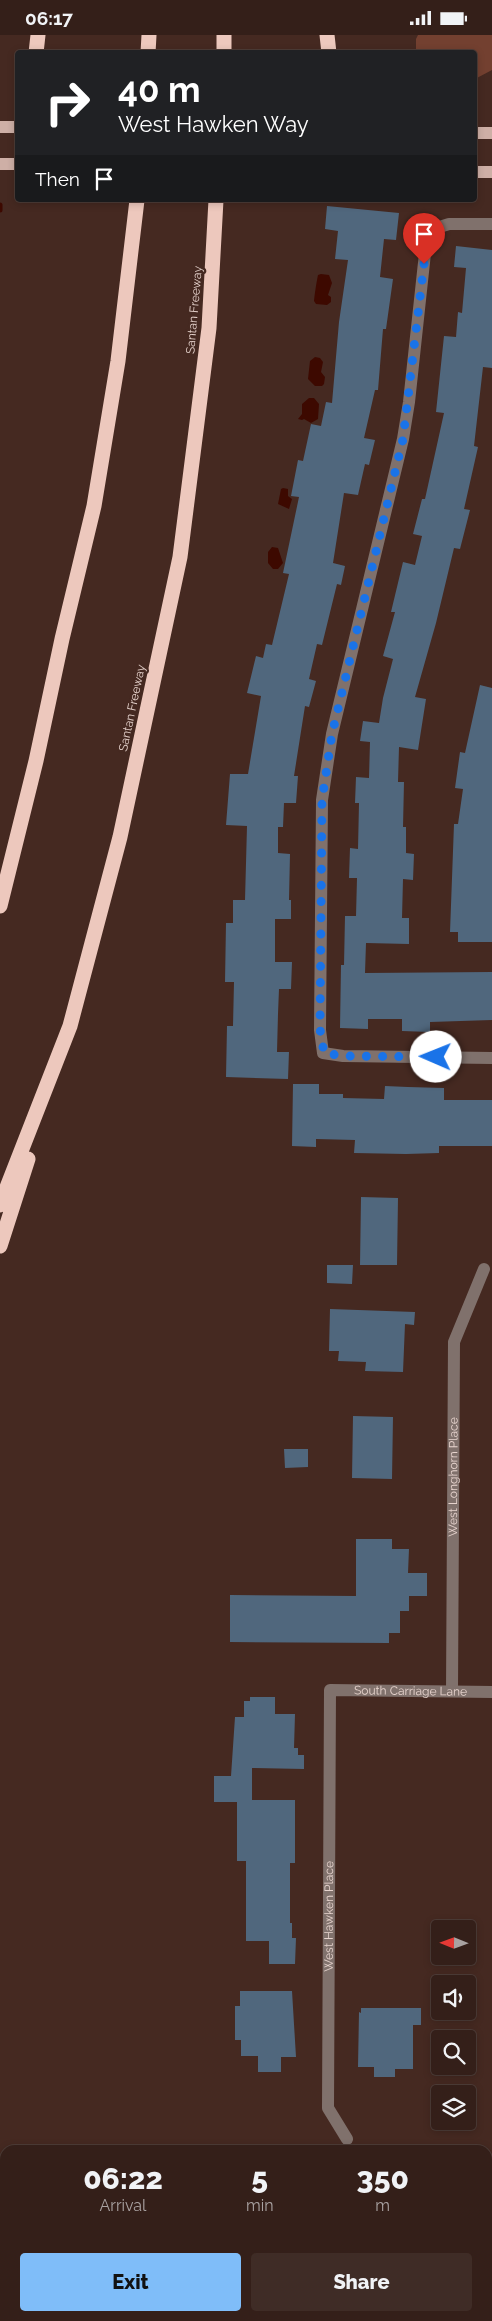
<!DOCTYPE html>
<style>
:root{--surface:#341f19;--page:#3f2c26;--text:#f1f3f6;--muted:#a9a2a2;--line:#4e3d38;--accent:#7fbdf9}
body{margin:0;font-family:Raleway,sans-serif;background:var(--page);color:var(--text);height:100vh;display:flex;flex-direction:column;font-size:19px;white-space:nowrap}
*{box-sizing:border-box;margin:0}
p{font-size:16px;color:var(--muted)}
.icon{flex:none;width:28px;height:28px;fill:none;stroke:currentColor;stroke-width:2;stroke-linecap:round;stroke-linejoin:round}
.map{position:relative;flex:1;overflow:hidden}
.sheet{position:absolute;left:0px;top:2110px;width:492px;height:176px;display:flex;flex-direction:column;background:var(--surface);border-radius:15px 15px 0 0;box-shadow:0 2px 8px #0003,0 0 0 1px var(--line)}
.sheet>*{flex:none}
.hud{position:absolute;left:15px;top:15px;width:462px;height:152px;border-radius:5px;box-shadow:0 2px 8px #0003,0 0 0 1px var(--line);background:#202124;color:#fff;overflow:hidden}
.needle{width:32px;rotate:271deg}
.buttons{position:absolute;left:431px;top:1885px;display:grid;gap:10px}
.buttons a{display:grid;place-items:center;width:45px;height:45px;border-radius:5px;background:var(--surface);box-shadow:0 2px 8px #0003,0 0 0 1px var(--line);font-size:25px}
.pin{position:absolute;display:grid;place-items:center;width:42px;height:42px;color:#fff;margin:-51px -21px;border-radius:50% 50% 50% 0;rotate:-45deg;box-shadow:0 0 5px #0007}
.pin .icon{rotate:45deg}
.me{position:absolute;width:55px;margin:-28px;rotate:271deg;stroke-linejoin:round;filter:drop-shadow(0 0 4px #0008)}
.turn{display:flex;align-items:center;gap:18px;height:105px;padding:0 20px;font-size:22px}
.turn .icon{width:65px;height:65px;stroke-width:2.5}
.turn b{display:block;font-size:35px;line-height:42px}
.then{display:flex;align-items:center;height:48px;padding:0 20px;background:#0003;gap:10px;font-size:19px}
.eta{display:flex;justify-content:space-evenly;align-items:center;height:85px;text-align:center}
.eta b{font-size:30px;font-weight:800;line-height:35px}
.cta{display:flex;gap:10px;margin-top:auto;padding:10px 20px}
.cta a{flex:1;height:58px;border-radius:5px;background:var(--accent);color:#111;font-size:20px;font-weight:800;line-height:58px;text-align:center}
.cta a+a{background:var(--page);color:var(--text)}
.status{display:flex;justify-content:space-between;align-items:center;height:35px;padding:0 25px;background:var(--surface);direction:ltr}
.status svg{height:14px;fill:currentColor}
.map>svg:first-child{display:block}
</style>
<div class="status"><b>06:17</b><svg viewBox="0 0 49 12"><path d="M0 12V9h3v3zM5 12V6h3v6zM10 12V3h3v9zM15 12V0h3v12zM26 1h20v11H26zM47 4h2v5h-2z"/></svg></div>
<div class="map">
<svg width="492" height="2286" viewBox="0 0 492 2286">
<rect width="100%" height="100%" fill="#452921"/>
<path fill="#734030" d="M418,0H492V35L475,44V18L416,17V4Z"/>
<path fill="#3d0900" d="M321,239L329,240L332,248L328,260L331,262V267L327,270L316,269L314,266C315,257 316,250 318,240Z
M315,322L320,323L323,327L321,337L325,342L324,349L322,351H315L308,344L310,326Z
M309,363H314L319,369L318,384L311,388L304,384L302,385L298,384L302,379V369Z
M283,453L288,454V461L292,464L289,474L278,469L281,454Z
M272,512L278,513L283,528L278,534H273L268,528V517Z"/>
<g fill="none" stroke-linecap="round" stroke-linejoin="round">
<path stroke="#3d0900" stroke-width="5" d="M0,175V170"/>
</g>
<path fill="#50677d" d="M327,171L399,178L396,205L384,204L380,242L393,244L386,294H383L378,355H375L364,403L375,405L369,430L365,429L358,460L344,458L333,528L345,531L341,550L337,549L322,610L317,609L309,644L316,646L309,672L305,671L294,741H298L296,768H284L283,792H278V818L290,819L289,865H291V884H275V927H292L291,954H279L278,979L277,1017H289L288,1044L226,1042L227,991H233L234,947H225L226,888H233V865H245L247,791L226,790L230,739H248L261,661L247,658L256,621L263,623L266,609L272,610L289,539L283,538L299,462L291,461L298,425L303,426L311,389L321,391L326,367L332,368L339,287L348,225L335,224L338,196L325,194Z
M456,211L492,215V333L483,332L474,411L478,412L464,474L470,475L460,514L454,513L436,588L415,662L426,664L418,715L399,712L398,747H404L403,792H406V818L414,819L413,845L403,844L402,883H409V909L366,908L365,938L492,937V985L430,987V997L402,996V984H368V994L340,993L341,930H344L345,881H356L357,843H349L350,813L358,814L359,768H355L356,742L369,743L370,707L360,706L363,686L379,688L383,663L393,624L383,621L395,577H391L403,527L415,530L422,501L413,499L422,464H425L444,378L436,377L444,301L456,302L458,277L462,278L466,233L454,232Z
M480,650L492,653V907H458V897H450L454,789H458L463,754L455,753L460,717L465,718Z
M293,1049H319V1059H343V1063L384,1064L385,1051L408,1052L444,1053V1065H492V1111H439V1118L406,1119L354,1118L355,1105L316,1104V1112L292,1111Z
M361,1162L398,1163L397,1230H360Z
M327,1230H353L352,1249L327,1248Z
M330,1274L415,1277L414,1290L405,1289L403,1337L365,1336L366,1327L338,1326L339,1316H329Z
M353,1381L393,1382L392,1444L352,1443Z
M284,1414H308V1432L285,1433Z
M356,1504H392V1514H409L408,1538H427V1561H409V1576H400V1598H389V1608L230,1607V1560L356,1561Z
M250,1662H275V1679H295L294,1713H298V1720H304V1734L252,1733V1765H295V1828H290V1888H292V1903H296L295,1929H269V1906H246V1826H237V1767H214V1741H231L235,1682H244V1666H250Z
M240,1956H292L296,2022H281V2037H258V2021H241V2005H235V1971H240Z
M361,1973H421V1990H413V2034H395V2042H374V2032H358L359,1977L361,1978Z"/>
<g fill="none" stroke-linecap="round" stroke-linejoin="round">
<g stroke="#80716c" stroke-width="12">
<path d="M492,189H449L433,194L426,209L409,367L403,404L332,699L322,765L320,995L323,1018L343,1021L492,1023"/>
<path id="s1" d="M452,1656L454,1307L484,1234"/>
<path id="s2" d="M347,2104L328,2073L330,1655L492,1657"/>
</g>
<path stroke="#ceafa6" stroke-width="12" d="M0,92H18
M475,98H492
M0,129H18
M475,137H492"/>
<path stroke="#edc8bd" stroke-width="15" d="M327,0L329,18
M36,18L38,0
M148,18L149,0
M224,18V0
M0,871L36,726L62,604L94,471L118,326L137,165
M0,1170L70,991L120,802L180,522L209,293L216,165
M0,1211L28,1124"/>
</g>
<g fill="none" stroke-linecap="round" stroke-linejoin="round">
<path stroke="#1a73e8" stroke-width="9" stroke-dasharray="0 16.2" d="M424,229L403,404L332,699L322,765L320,994L324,1018L343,1021L436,1022"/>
</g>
<g text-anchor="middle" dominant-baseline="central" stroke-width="4.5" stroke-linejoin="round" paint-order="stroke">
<g font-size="12" fill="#e6d3cd" stroke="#452921">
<text transform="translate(194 275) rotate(-85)">Santan Freeway</text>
<text transform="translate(132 673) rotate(-78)">Santan Freeway</text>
<text stroke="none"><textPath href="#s1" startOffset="214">West Longhorn Place</textPath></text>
<text stroke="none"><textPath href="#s2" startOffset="535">South Carriage Lane</textPath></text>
<text stroke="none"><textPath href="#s2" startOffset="228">West Hawken Place</textPath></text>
</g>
</g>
</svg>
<div class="buttons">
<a><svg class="needle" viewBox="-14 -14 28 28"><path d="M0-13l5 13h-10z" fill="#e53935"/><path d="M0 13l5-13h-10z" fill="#a9a2a2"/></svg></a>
<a><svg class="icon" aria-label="sound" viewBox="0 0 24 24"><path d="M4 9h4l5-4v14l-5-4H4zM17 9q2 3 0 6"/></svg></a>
<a><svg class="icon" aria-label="search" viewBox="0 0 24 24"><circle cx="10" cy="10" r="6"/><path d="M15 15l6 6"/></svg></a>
<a><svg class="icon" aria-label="layers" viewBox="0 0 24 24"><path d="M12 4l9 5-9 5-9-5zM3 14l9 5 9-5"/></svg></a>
</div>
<div class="pin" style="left:424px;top:229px;background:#d93025"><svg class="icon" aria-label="arrive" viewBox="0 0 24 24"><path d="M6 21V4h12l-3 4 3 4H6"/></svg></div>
<svg class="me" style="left:436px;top:1022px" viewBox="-20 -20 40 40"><circle r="19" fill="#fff"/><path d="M0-13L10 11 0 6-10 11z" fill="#1a73e8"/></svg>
<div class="hud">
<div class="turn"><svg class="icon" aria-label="right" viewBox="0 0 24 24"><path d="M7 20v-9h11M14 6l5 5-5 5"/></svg><div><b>40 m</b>West Hawken Way</div></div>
<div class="then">Then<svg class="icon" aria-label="arrive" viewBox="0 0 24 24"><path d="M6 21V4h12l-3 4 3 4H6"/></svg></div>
</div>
<section class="sheet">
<div class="eta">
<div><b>06:22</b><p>Arrival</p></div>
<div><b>5</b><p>min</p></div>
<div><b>350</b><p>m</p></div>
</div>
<div class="cta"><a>Exit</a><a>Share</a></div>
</section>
</div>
